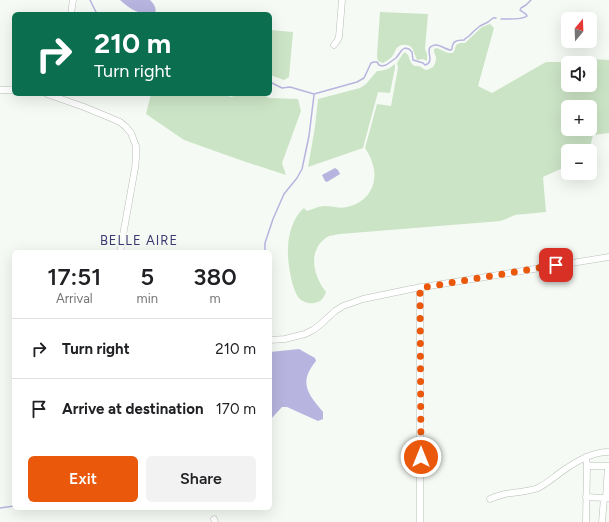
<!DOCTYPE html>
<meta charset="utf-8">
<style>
:root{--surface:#fff;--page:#f2f2f2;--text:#202124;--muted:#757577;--line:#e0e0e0;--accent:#ea580c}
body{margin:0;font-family:Figtree,sans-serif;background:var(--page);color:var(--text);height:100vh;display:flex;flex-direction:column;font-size:15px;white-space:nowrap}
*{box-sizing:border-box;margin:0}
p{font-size:13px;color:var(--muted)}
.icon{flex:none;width:22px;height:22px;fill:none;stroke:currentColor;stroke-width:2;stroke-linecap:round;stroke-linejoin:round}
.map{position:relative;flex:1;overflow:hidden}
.side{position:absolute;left:12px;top:250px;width:260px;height:260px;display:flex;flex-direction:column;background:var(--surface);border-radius:6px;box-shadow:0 4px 16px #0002}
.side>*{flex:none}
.guide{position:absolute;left:12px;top:12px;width:260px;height:84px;border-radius:6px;box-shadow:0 4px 16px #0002;background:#0b6e4f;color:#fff;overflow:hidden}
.needle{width:26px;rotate:19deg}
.controls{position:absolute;left:561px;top:12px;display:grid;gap:8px}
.controls a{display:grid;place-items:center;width:36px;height:36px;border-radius:6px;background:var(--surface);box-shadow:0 4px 16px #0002;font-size:20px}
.pin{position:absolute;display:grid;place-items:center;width:34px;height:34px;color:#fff;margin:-17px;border-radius:8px;box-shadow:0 2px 6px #0006}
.me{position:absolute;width:44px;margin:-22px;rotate:0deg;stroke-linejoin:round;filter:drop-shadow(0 0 3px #0008)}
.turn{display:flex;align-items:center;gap:14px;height:84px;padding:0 16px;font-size:18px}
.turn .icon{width:52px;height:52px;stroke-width:2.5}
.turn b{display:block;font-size:28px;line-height:34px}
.eta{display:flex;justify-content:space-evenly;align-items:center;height:68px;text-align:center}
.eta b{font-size:24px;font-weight:600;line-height:28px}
.action{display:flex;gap:8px;margin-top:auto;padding:8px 16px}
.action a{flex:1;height:46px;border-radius:6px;background:var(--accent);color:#fff;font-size:16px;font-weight:600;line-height:46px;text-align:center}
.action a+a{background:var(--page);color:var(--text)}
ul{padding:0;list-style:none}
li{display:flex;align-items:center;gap:12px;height:60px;padding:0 16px;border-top:1px solid var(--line)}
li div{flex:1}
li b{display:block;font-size:15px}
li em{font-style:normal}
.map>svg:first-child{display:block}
</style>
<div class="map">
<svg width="609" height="522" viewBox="0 0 609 522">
<rect width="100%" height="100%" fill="#f5faf4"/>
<path fill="#cce4c6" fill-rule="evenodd" d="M380,12L428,14L425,49L427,54V61L423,59L417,60C415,56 414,51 412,48C408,43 399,44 396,49C395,51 394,54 393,55C392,58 386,61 383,63C378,62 377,60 377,55Z
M490,24L494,28L478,86L492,93L546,62H582L591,59L609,60V133L593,135L589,151H568V168L565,167L543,177L546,212L515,215L501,221L340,234C336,235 331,235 327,237C307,251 313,275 326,292C324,298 321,302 314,303C309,304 303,302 300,299C292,292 287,260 288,249C288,235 293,217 304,208L307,211C313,209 319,206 325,206C332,206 340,209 347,207C368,203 380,183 372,162C371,157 368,153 365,148L377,104L391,106L398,68L397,63C400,59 401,55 405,52L408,55C410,59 410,64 415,66C416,66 417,66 418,66C426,68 423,73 433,67C435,64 436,61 436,57C435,54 434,53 434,49L437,48L448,53H453L455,49L456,45L460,43H465L482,27ZM568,63H590V85H568ZM568,107H590V129H568Z
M270,30L293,32L289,77L284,80L270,75Z
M395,64V68L390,93L378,92L363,148L308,167L315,127L318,99L360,88L366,84L377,71C384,71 389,69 395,64Z
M151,94H200L203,95L222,94L231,97L240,94H262L269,98L298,99L301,111L282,163L286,175L243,161L184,140L146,114Z"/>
<path fill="#b7b4df" d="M120,0H150C154,4 157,8 155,14C139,14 132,11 120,0Z
M335,168L338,170L340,174L327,182L325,181L322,175Z
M299,349L315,358L316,361C298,383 308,394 323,412V419L318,421L287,407H282L270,420V352Z"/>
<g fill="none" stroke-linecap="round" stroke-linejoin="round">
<path stroke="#b7b4df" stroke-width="1.5" d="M90,0L97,14
M501,19C508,19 522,20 527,16C526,13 522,12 520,10L521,8L526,5L531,0
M270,82L282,88L290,87L314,94L357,82L364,78L371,63L374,62H377L379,65L382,66L386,65L396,58L402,50L405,48L409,49L412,52L413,60L423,63L425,65C436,62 424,49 432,46C438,42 445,50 451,50L452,49C452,41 457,40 464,40L466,38L469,36L474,31L480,26L488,22L493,18H496
M265,252V243L273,219L284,194L297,178L302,169L309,136L314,95
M0,508L14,506"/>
<defs>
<path id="minor" d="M71,14L73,0
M334,45L337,41L339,37L342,0
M0,90H14
M47,94L84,107L106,116L120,122L126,127L131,133L136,146V158L135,168L120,252
M420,287V522
M270,340L285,339L305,334L313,330L321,324L335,311L343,306L363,299L411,289L609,257
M587,466H609
M586,497L604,498
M606,498L608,466
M490,499C495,497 500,495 505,494C516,492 527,492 538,488C548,483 555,476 564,470C577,461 592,452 609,452
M214,519L215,522
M586,522L587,466L586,457
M602,522L604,498H608"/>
</defs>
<use href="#minor" stroke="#b8bdb7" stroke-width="7"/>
<use href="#minor" stroke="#fff" stroke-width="6"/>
</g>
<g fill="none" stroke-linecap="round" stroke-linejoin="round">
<path stroke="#ea580c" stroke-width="7" stroke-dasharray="0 12.6" d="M421,457L420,288L556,265"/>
</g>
<g text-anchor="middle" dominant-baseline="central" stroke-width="4" stroke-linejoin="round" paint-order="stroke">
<g font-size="13" letter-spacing="1" fill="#403773" stroke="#f5faf4">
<text x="139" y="240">BELLE AIRE</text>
</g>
</g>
</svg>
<div class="controls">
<a><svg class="needle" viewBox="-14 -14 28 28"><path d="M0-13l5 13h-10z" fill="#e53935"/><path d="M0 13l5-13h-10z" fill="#757577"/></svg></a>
<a><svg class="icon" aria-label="sound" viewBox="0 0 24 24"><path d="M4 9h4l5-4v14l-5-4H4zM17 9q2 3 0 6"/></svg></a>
<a>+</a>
<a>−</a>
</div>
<div class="pin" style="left:556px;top:265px;background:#d93025"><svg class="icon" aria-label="arrive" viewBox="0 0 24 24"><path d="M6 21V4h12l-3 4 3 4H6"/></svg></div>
<svg class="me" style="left:421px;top:457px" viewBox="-20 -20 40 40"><circle r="17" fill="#ea580c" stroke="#fff" stroke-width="3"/><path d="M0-11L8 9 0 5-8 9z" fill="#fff"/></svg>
<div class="guide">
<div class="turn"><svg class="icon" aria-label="right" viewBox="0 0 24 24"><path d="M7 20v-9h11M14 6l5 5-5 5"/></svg><div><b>210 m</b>Turn right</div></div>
</div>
<section class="side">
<div class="eta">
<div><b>17:51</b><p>Arrival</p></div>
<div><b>5</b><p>min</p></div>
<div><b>380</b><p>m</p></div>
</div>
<ul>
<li><svg class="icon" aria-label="right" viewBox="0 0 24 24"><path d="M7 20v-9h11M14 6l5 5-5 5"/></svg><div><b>Turn right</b></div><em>210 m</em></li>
<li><svg class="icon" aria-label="arrive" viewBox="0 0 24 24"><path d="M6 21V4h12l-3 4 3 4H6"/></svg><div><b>Arrive at destination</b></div><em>170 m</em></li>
</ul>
<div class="action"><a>Exit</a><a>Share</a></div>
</section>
</div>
